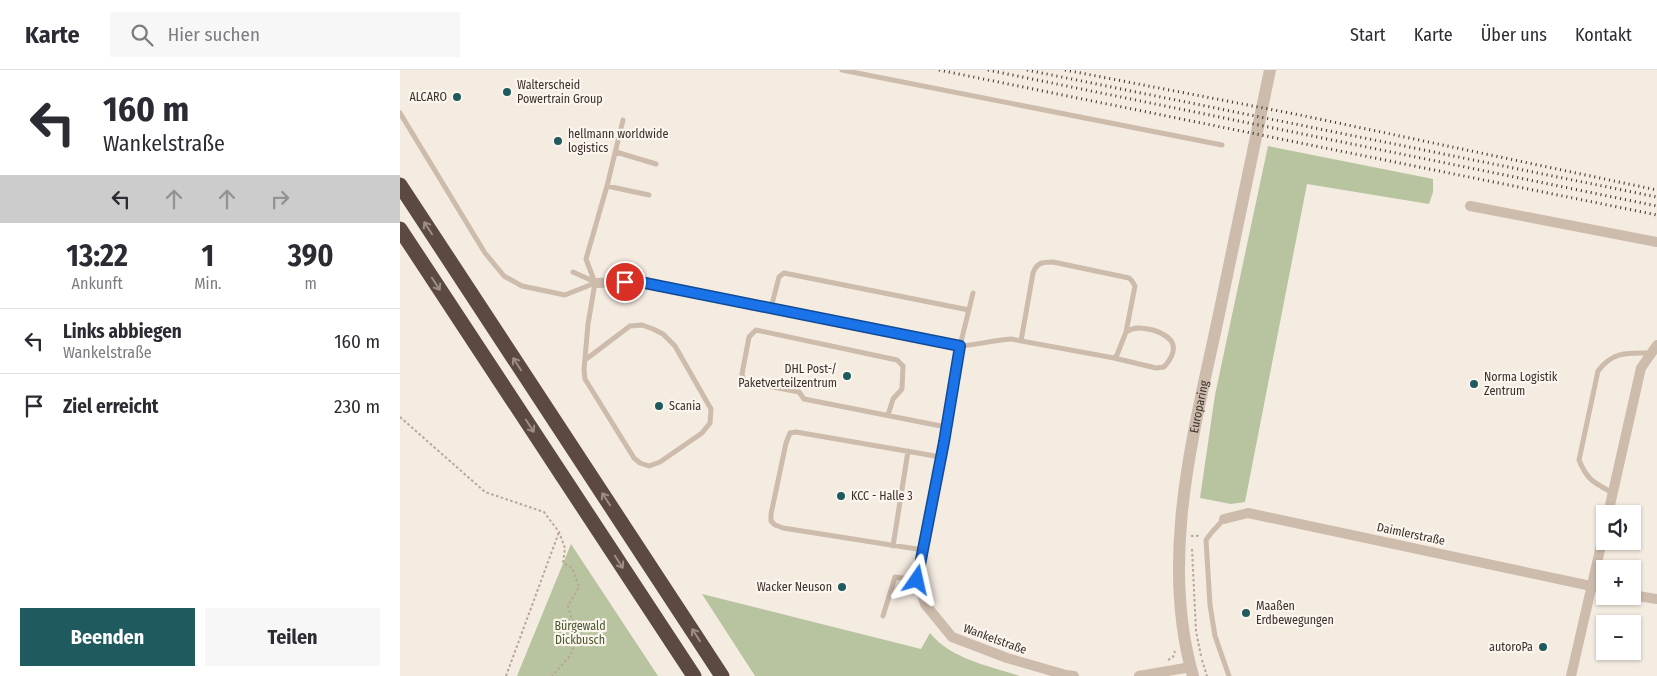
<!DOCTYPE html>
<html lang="de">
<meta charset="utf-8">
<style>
:root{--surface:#fff;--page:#f7f7f7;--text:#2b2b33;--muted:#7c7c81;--line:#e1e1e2;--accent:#1f5a5e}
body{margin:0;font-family:"Fira Sans Condensed",sans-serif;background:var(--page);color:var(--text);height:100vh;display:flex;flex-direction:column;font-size:19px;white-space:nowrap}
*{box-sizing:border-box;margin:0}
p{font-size:16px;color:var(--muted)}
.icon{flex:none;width:28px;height:28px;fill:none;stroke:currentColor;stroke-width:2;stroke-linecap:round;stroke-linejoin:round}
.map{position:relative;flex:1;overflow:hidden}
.details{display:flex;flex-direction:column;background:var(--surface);width:400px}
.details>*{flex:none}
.banner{background:#fff;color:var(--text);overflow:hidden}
.controls{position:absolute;left:1196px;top:435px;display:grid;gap:10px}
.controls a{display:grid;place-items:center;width:45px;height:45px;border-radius:0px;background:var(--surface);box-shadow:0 1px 4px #0004;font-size:25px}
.pin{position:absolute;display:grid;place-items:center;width:42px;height:42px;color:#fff;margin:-21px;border:2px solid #fff;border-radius:50%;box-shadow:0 1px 5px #0007}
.me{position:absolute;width:55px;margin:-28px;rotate:11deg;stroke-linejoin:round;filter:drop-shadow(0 0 4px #0008)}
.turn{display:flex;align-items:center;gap:18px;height:105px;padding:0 20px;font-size:22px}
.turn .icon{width:65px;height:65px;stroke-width:2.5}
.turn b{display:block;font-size:35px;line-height:42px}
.lanes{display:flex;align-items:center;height:48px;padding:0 20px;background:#0003;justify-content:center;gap:25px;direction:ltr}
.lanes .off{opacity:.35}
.eta{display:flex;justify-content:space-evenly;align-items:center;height:85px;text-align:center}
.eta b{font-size:30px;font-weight:700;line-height:35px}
.action{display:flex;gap:10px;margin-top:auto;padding:10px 20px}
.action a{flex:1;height:58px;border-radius:0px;background:var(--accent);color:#fff;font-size:20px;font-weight:700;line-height:58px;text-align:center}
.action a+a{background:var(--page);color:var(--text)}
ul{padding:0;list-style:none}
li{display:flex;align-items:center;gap:15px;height:65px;padding:0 20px;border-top:1px solid var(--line)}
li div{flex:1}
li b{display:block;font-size:19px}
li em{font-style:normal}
header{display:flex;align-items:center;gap:30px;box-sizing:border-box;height:70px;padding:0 25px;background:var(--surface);border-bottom:1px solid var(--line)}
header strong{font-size:24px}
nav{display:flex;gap:28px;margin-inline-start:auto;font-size:18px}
.search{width:350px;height:45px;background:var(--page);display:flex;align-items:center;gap:12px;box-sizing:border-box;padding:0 18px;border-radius:0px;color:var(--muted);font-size:19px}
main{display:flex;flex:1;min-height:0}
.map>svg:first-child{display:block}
</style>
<header>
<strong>Karte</strong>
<div class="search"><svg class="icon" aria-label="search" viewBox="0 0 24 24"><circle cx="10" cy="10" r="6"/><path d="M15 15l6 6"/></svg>Hier suchen</div>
<nav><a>Start</a><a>Karte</a><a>Über uns</a><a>Kontakt</a></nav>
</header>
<main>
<section class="details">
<div class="banner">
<div class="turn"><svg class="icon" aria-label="left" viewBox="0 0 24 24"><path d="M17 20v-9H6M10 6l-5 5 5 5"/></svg><div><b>160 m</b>Wankelstraße</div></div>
<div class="lanes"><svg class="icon" aria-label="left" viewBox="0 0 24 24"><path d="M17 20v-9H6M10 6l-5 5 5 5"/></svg><svg class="icon off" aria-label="ahead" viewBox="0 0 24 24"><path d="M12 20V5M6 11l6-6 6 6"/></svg><svg class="icon off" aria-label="ahead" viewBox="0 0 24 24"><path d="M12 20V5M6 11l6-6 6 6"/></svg><svg class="icon off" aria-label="right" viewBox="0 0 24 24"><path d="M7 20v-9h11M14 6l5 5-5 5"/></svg></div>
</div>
<div class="eta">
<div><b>13:22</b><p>Ankunft</p></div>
<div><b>1</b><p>Min.</p></div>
<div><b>390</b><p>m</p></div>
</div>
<ul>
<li><svg class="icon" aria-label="left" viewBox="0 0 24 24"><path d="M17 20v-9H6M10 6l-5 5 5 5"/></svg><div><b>Links abbiegen</b><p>Wankelstraße</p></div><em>160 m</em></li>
<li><svg class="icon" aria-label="arrive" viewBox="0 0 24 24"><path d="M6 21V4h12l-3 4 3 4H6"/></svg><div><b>Ziel erreicht</b></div><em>230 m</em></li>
</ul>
<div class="action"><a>Beenden</a><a>Teilen</a></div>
</section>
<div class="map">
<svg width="1257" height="606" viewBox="0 0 1257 606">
<rect width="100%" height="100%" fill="#f4ebe1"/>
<path fill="#b8c4a0" d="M868,76L1033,109V122L1029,134L907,114L845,432L831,434L800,428L815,325Z
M171,474L258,606H117Z
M302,524L521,579L530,563C551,589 589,596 620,606H355Z"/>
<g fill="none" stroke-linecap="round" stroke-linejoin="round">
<path stroke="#b9a596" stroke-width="2" stroke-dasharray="2.5 2.5" stroke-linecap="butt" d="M0,347L85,422L144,442L159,462L165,478L163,493L172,498L179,517L168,536L171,547L179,562L170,586L152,606
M791,466H797L800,464
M792,479L796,561L801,586
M768,590L773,587L775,581
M802,590L807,606
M106,606L159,462"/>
<path stroke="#cdbbac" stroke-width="5" d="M442,0L822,75
M0,43L85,183L104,206L122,216L165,225L195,213
M216,82L256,94
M207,116L249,125
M173,202L195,212
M573,223L560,276C577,275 593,270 611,269L714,288L717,285L726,262C735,256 743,258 753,260C775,267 780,279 764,297L756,298L714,288
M371,238L379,207L384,203L569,240
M621,271L633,203C637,192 643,192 653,192L729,208L732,211L735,216L726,262
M185,290L230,256L242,255L253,259L263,264L275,276L311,339L310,353L302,363L260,392L249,396L240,393L234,388L185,309L184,300L188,254L195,213L186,189L207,116L223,50
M488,345L493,329L502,319L503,296L497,290L356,260L349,267L342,304L343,308L347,312L399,322L404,329L546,357
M1213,423C1194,413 1187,410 1179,390L1198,301C1213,281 1227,283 1250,283
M824,449L812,462L806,470L810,535L815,566L829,606
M493,476L508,381
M523,480L383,458L375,455L371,451V444L386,373L390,363L396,362L541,387
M483,546L495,507L517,510"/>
<path stroke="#cdbbac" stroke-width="10" d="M1070,136L1257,172
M195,213L240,212L560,276L544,372L517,510L525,534L552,567L607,588L666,605L674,606
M1208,444L1241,298L1257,275
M824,449L848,443L1205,519
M1232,525L1257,529
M739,606L791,597
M1171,606L1205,458"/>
<path stroke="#cdbbac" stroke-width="12" id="s1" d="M793,606C759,487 794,362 819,244C836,163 853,81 870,0"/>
<path stroke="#5c4a42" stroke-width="15" d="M0,115L322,606
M0,159L294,606"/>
<path stroke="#3b302b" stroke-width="3" stroke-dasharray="1 4" stroke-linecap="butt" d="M539,0L1257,145
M588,0L1257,136
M627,0L1257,127
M665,0L900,45L1257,120"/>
</g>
<defs><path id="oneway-shaft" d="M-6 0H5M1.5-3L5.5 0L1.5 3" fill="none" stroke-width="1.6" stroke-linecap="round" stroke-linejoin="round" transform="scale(1.25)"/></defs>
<g stroke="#9c8e87">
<use href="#oneway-shaft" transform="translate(28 158) rotate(-123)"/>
<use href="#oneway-shaft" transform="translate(36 214) rotate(57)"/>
<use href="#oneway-shaft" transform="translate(117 294) rotate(-123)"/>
<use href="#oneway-shaft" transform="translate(130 356) rotate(57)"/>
<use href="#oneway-shaft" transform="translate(206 429) rotate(-123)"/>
<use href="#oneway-shaft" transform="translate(219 492) rotate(57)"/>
<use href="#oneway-shaft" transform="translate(296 565) rotate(-123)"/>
</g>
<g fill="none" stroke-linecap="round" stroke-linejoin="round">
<defs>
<path id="route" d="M225,212H240L560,276L544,372L517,510"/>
</defs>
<use href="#route" stroke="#114b97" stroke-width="12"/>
<use href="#route" stroke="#1a73e8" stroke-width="9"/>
</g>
<g fill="#1f5a5e" stroke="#fbf5ee" stroke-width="2">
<circle cx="107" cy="22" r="5"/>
<circle cx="57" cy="27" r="5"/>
<circle cx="158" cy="71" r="5"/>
<circle cx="447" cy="306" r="5"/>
<circle cx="1074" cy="314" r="5"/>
<circle cx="259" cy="336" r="5"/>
<circle cx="441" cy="426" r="5"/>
<circle cx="442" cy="517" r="5"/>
<circle cx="846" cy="543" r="5"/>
<circle cx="1143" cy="577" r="5"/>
</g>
<g text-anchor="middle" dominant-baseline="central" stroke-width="4.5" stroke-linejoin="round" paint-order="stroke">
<g font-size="12" fill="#3b302b" stroke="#fbf5ee" text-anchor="start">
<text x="117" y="15">Walterscheid<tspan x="117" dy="14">Powertrain Group</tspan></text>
<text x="47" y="27" text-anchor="end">ALCARO</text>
<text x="168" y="64">hellmann worldwide<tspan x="168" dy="14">logistics</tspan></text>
<text x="437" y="299" text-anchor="end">DHL Post-/<tspan x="437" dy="14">Paketverteilzentrum</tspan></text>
<text x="1084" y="307">Norma Logistik<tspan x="1084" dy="14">Zentrum</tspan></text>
<text x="269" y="336">Scania</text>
<text x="451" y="426">KCC - Halle 3</text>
<text x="432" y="517" text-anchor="end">Wacker Neuson</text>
<text x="856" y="536">Maaßen<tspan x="856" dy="14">Erdbewegungen</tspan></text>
<text x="1133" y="577" text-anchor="end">autoroPa</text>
</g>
<g font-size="12" fill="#3b302b" stroke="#fbf5ee">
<text stroke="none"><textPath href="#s1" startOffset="272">Europaring</textPath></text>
<text transform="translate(1011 464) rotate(12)">Daimlerstraße</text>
<text transform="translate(595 569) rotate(20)">Wankelstraße</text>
</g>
<g font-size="12" fill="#4a5a2e" stroke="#fbf5ee">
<text x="180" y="556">Bürgewald<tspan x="180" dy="14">Dickbusch</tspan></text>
</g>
</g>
</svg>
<div class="controls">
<a><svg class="icon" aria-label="sound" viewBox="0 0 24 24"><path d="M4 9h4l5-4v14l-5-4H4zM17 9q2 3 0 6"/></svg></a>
<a>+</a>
<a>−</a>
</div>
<div class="pin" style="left:225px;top:212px;background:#d93025"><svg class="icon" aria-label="arrive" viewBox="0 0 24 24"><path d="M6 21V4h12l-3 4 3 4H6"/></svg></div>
<svg class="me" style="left:517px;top:510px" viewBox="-20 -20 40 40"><path d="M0-17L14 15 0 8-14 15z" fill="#1a73e8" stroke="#fff" stroke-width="4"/></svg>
</div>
</main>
